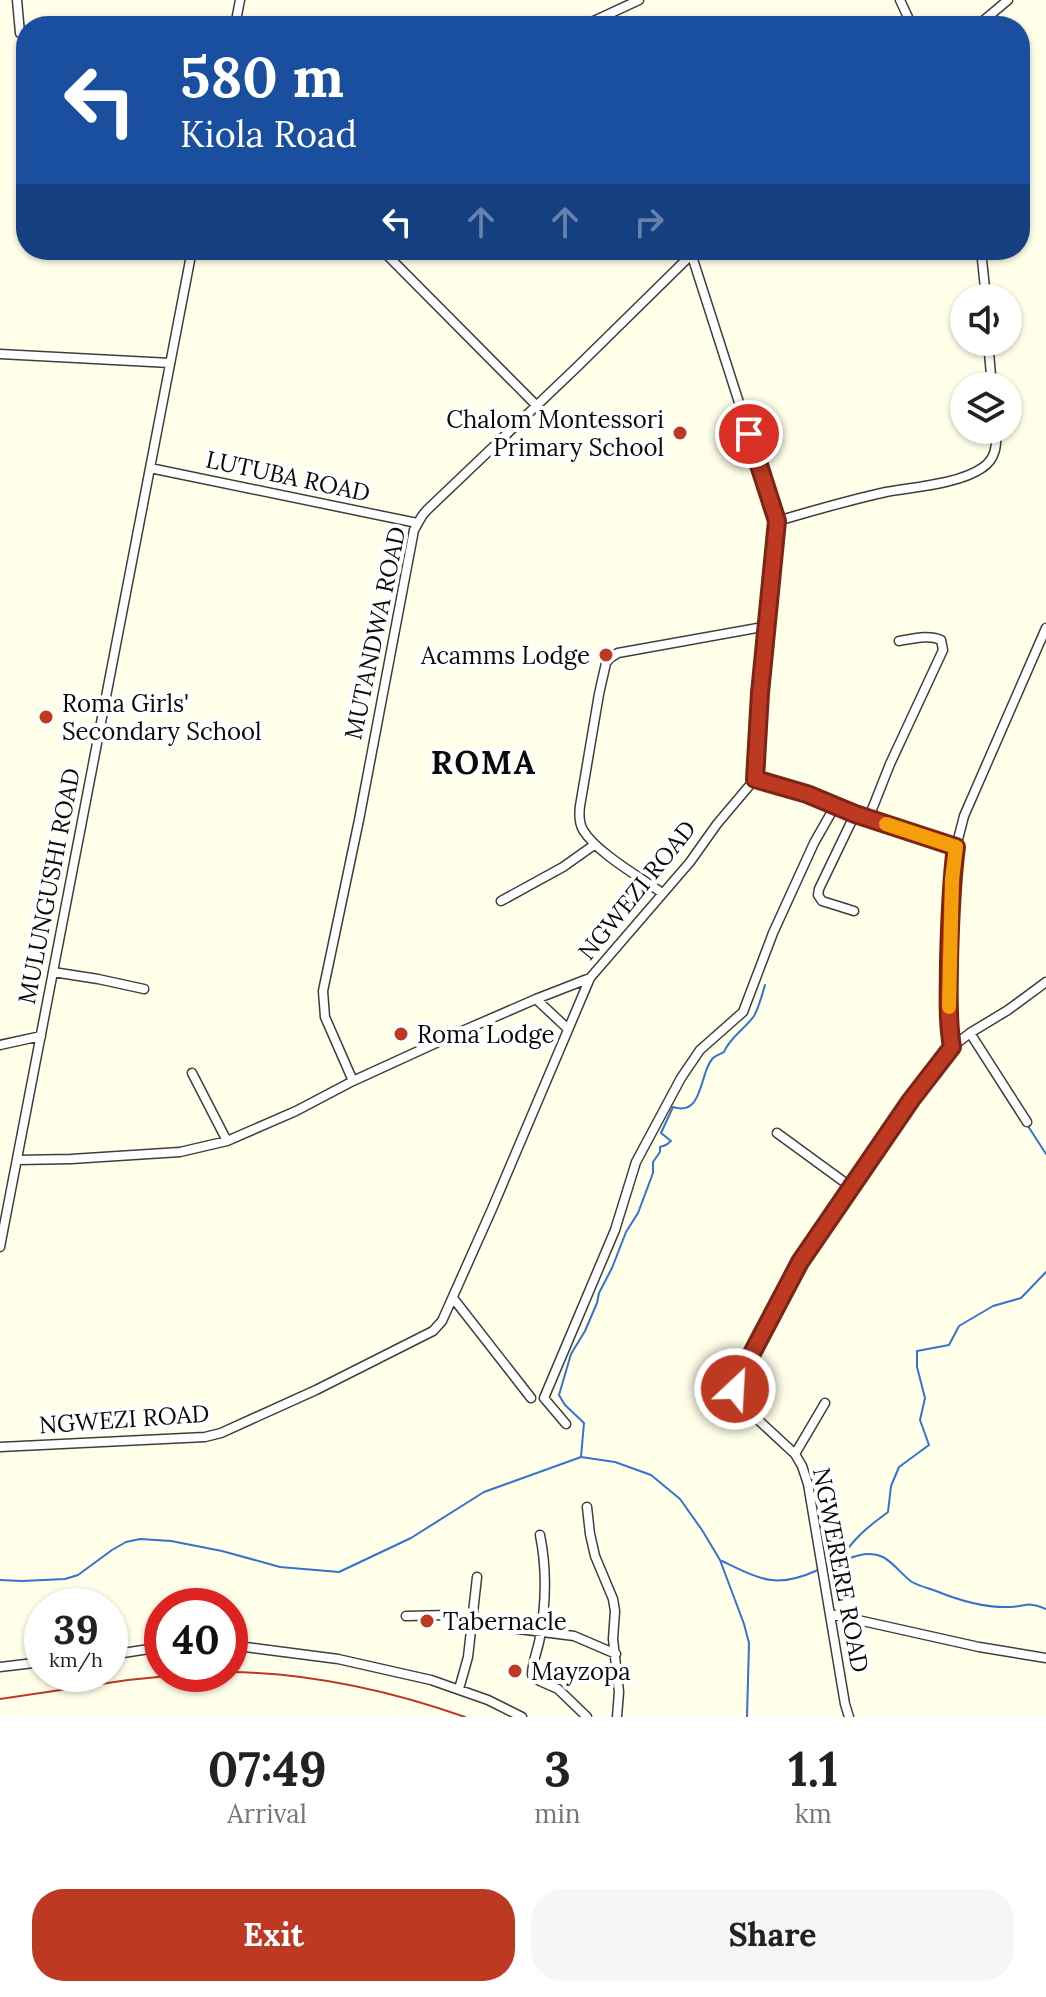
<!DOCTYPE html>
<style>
:root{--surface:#fff;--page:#f6f6f6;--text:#222;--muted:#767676;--accent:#bd3922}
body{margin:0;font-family:Lora,serif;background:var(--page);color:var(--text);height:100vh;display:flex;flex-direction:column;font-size:30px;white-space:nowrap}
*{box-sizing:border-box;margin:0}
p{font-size:26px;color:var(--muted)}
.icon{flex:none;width:44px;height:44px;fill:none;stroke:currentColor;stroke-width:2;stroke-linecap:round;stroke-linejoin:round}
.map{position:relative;height:1717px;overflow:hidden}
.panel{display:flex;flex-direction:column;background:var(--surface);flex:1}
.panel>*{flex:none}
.hud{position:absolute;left:16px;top:16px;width:1014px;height:244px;border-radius:32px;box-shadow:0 2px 6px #0004;background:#1a4fa0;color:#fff;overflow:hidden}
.controls{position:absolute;left:950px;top:284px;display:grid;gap:16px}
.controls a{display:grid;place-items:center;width:72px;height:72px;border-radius:50%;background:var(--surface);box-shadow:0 2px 6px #0004;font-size:40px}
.speed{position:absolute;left:24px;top:1588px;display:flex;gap:16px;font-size:40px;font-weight:700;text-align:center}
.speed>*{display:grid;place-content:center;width:104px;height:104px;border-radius:50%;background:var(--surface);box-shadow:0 2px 6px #0004;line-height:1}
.speed small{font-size:20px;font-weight:400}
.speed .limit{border:12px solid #d22;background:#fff;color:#111}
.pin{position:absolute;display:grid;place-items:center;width:68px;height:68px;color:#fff;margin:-34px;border:4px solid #fff;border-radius:50%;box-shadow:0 2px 8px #0007}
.me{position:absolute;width:88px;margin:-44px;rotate:25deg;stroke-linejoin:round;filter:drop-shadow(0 0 6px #0008)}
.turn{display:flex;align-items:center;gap:28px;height:168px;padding:0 32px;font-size:36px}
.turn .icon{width:104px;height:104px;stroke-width:2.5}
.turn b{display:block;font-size:56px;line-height:68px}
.lanes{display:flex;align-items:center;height:76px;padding:0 32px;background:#0003;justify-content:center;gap:40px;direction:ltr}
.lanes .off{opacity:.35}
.eta{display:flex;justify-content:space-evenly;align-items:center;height:136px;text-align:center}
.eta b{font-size:48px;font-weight:700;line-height:56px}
.button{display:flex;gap:16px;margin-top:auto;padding:16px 32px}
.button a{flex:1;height:92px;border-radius:32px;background:var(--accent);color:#fff;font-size:32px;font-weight:700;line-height:92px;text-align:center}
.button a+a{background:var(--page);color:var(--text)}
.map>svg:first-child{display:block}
</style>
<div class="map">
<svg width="1046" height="1717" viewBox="0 0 1046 1717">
<rect width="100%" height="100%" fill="#ffffea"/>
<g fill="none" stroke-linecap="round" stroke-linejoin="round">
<path stroke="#3473cf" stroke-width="2" d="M1028,1126L1046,1154
M581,1457L584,1423L565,1405L559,1395L571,1354L585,1331L597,1303L599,1293L612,1268L626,1232L638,1213L653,1173V1162L660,1152V1147L666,1145L671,1141L661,1133L673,1107C704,1117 699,1072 713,1058C716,1055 721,1054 724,1052C730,1037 745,1029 754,1016C759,1007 762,995 765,985
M722,1561C762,1580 776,1589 818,1570
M833,1565L835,1566C848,1557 868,1550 883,1557C894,1563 902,1575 912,1582C919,1586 928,1588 936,1591C958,1600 986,1608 1010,1607C1028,1606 1026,1601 1046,1609
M824,1568C840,1562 846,1549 858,1537C867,1527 878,1520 888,1512L891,1486L899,1467L929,1445L920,1420L925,1398L917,1367V1351L949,1345L959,1326L993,1306L1021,1298L1046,1272
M0,1580L22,1581L65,1579L78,1575L112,1550L126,1542L140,1539L171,1541L222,1551L280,1567L339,1572L411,1538L484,1492L581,1457L615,1462L651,1475L680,1499L702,1530L720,1560L744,1624L749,1643L747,1717"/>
<defs>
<path id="minor" d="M17,0L20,33
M900,0L912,26
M235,26L240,0
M583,26L639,0
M977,26L1008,0
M382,250L537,406
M981,250L986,298
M988,342L992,386
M0,354L170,363
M150,468L417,523
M777,521C813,511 849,500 886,492C913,487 959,484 982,468C996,459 997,445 996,430
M755,779L807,794L855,814L956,847
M869,817L890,764L943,650L941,640C928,634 912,639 899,641
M662,893C640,877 597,853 583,830C579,823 579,814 580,806L599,694L606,663L610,658L618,653L768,626
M501,901L563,867L594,845
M854,911L822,901L818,895L819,889L855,814
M53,972L98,979L144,989
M536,999L568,1029
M970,1033L1027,1122
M0,1045L41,1036
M952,1047L970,1033L1008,1010L1046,982
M192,1073L227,1141
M353,1081L325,1017L323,991L359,820L414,530L422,516L427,510L577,367L695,251
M777,1133L851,1187
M17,1160L71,1159L180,1152L227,1141L296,1111L353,1081L460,1032L536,999L590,978
M0,1247L192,250
M453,1298L531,1398
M566,1424L544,1398L615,1230L636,1162L681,1078L700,1050L743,1012L773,933L814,843L835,806
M0,1447L205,1437L221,1433L316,1390L433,1331L442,1321L492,1209L590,978L690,862L717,824L755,779L760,693L777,521L691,253
M795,1454L825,1403
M587,1507L590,1534L595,1556L613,1599L615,1611L613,1639L619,1692L617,1717
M540,1535C547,1569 546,1603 540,1637C538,1650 532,1662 532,1675L540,1681L558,1689L587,1717
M831,1614L979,1647L1046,1658
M406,1616L449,1615L472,1623L574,1636L616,1654
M230,1645L338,1659L431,1680L488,1700L522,1717
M110,1655L162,1647
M0,1667L42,1662
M459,1689L468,1657L477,1577
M849,1717L845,1704L808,1484L802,1466L795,1454L740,1403L735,1389L738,1380L800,1262L911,1100L952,1047L948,1029L952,879L956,847L964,816L1046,628"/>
</defs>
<use href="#minor" stroke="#3e3e3e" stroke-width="11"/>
<use href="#minor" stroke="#fff" stroke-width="8"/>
<path stroke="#bd3922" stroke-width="2" d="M230,1672C312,1673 388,1690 465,1717
M0,1699L128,1680L188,1674"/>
</g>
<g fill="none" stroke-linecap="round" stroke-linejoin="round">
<defs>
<path id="route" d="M735,1389L738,1380L800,1262L911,1100L952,1047C947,1019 949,989 949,960C950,922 951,884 956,847L855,814L807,794L755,779L760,693L777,521L749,434"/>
</defs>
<use href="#route" stroke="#7b2516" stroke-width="20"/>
<use href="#route" stroke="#bd3922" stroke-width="14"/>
<path stroke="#f59e0b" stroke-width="14" d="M886,824L956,847L952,879L949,1007"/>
</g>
<g fill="#bd3922" stroke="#fff" stroke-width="3">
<circle cx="680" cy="433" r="8"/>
<circle cx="606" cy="655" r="8"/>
<circle cx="46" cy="717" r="8"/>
<circle cx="401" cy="1034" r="8"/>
<circle cx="427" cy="1621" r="8"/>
<circle cx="515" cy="1671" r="8"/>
</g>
<g text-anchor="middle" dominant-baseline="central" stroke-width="8" stroke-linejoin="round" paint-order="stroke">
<g font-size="24" fill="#0b0b0b" stroke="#fff" text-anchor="start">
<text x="664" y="419" text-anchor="end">Chalom Montessori<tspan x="664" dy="28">Primary School</tspan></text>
<text x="590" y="655" text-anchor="end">Acamms Lodge</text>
<text x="62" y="703">Roma Girls'<tspan x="62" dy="28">Secondary School</tspan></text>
<text x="417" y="1034">Roma Lodge</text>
<text x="443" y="1621">Tabernacle</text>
<text x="531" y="1671">Mayzopa</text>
</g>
<g font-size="24" fill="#0b0b0b" stroke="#fff">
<text transform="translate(288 476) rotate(12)">LUTUBA ROAD</text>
<text transform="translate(375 633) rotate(-78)">MUTANDWA ROAD</text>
<text transform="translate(49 886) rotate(-79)">MULUNGUSHI ROAD</text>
<text transform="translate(637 890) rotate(-51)">NGWEZI ROAD</text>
<text transform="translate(124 1419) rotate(-4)">NGWEZI ROAD</text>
<text transform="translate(841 1570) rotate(79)">NGWERERE ROAD</text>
</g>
<g font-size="32" font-weight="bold" letter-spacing="2" fill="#0b0b0b" stroke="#fff">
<text x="484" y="762">ROMA</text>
</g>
</g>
</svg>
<div class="controls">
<a><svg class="icon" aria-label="sound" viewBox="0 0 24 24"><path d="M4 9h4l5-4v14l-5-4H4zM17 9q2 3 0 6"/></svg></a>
<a><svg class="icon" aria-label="layers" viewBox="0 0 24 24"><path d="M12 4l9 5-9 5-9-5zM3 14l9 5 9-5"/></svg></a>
</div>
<div class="speed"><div>39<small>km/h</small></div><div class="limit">40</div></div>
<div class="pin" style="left:749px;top:434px;background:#d93025"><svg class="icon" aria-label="arrive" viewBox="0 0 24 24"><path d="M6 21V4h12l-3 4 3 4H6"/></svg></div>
<svg class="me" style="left:735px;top:1389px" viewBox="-20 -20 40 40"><circle r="17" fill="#bd3922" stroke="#fff" stroke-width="3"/><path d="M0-11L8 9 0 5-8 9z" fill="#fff"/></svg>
<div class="hud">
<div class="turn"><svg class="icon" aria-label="left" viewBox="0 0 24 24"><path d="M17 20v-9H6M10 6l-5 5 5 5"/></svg><div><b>580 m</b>Kiola Road</div></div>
<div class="lanes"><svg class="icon" aria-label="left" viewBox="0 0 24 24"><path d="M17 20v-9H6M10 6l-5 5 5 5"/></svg><svg class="icon off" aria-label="ahead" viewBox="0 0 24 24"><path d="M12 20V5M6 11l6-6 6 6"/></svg><svg class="icon off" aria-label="ahead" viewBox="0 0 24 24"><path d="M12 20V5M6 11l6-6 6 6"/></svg><svg class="icon off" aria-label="right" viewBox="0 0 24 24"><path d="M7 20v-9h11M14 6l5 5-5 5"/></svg></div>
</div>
</div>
<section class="panel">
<div class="eta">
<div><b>07:49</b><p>Arrival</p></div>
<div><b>3</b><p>min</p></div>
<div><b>1.1</b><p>km</p></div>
</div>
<div class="button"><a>Exit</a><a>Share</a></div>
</section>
